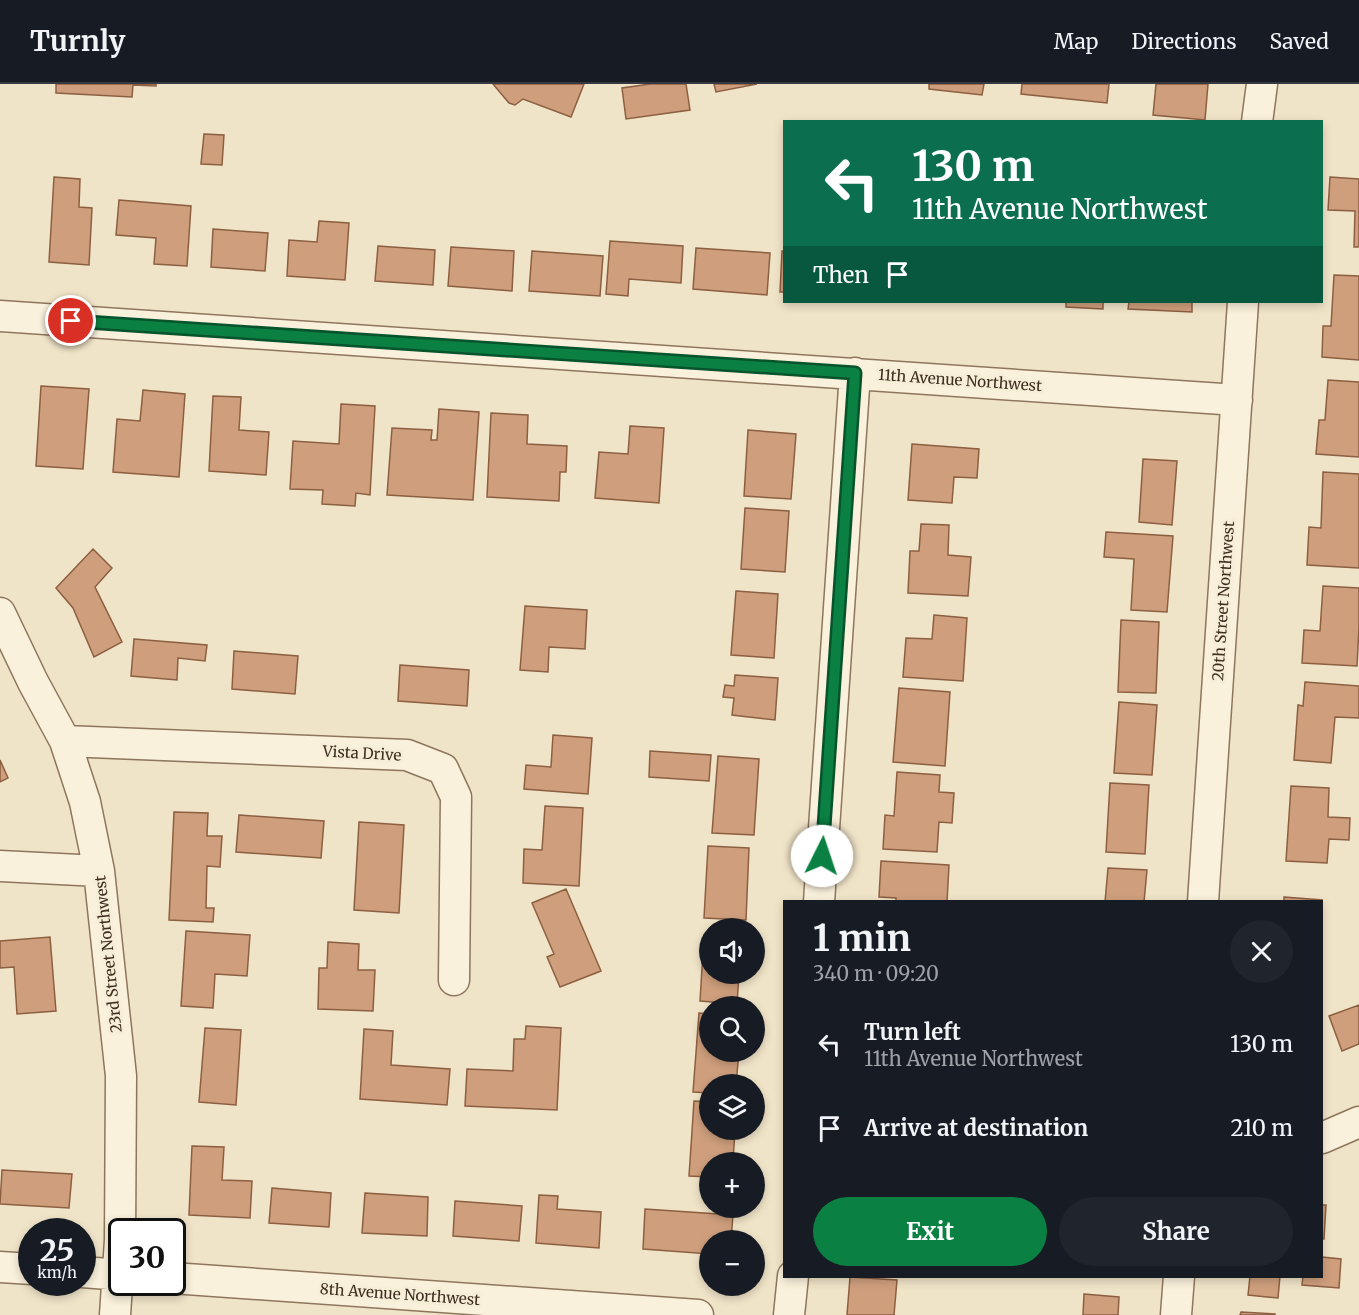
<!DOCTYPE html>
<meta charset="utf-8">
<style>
:root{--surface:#171b24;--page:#20242c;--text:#f1f3f6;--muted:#9ea1a6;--line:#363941;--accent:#0b8043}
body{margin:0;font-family:Merriweather,serif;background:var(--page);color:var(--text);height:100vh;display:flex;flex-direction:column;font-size:22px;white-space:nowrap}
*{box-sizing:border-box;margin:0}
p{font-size:20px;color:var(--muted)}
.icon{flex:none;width:33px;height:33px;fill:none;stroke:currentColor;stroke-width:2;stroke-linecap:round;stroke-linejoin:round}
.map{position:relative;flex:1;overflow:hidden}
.side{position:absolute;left:783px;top:816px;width:540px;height:378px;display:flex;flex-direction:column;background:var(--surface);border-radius:0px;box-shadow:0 3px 9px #0003}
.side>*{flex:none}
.top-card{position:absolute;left:783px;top:36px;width:540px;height:183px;border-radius:0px;box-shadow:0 3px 9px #0003;background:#0b6e4f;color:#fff;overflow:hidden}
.buttons{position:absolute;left:699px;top:834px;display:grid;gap:12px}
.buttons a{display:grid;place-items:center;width:66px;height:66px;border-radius:50%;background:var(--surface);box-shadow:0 3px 9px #0003;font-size:30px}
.speed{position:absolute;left:18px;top:1134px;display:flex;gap:12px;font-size:30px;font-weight:700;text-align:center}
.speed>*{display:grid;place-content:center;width:78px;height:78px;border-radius:50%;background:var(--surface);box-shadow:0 3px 9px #0003;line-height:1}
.speed small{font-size:15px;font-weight:400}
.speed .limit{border:3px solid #111;border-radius:9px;background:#fff;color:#111}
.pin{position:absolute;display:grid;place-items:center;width:51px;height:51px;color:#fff;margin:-26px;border:3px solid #fff;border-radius:50%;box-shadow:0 2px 6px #0007}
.me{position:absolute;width:66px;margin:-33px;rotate:4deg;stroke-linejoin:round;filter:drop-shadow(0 0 4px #0008)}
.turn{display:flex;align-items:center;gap:21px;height:126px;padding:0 30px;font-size:27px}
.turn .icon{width:78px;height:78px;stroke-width:2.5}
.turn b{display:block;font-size:42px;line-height:51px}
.then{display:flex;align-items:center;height:57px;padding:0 30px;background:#0003;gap:12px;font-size:22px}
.round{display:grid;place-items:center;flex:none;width:63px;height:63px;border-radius:32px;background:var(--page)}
.overview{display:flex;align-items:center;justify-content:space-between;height:102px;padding:0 30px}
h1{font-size:36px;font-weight:700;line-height:45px}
.cta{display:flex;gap:12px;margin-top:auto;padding:12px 30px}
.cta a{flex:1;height:69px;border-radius:36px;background:var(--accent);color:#fff;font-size:24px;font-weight:700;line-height:69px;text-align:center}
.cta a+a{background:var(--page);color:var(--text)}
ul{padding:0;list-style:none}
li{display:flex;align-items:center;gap:18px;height:84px;padding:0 30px}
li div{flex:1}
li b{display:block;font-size:22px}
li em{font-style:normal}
header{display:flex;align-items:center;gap:36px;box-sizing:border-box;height:84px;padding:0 30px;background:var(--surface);border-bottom:2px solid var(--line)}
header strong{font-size:28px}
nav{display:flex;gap:33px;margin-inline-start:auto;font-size:21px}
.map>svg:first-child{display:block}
</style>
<header>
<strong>Turnly</strong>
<nav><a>Map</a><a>Directions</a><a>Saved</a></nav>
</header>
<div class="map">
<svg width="1359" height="1231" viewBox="0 0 1359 1231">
<rect width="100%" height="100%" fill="#f0e4c8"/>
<path fill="#cf9f7d" stroke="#8d5f41" stroke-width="1.5" d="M56,0H156V2L133,1L132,13L56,9Z
M493,0H584L571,33L523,15L515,21L509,19Z
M650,0H686L690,26L626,35L622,4Z
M714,0H757L716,8Z
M929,0H984L982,11L929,5Z
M1022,0H1109L1107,19L1021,10Z
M1156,0H1208L1205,36L1153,31Z
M204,50L224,51L222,81L201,80Z
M54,93L80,95L79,123L92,124L89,181L49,178Z
M1330,93L1359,95V163H1354L1355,127L1328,126Z
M119,116L191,122L187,182L154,180L156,154L116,151Z
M319,137L349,139L345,196L287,192L289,156L317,158Z
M213,145L268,149L265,187L211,183Z
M610,157L683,162L681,199L629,195L628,212L606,210Z
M378,162L435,166L433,201L375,197Z
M451,163L514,167L512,207L448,202Z
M696,164L770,169L767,211L693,205Z
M532,167L603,172L600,212L529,207Z
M782,167H784V208H780Z
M1334,191L1359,192V276L1322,273L1323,242H1331Z
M1066,218H1103V225L1066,223Z
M1129,218H1192V228L1128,225Z
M1328,296L1359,298V373L1316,370L1319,336H1325Z
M41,302L89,305L83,385L36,382Z
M143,306L185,310L179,393L113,388L117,335L140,337Z
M213,312L241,313L239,346L269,348L266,391L209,387Z
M341,320L375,322L370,411L356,409L355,422L322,420L323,406L290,405L293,357L339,360Z
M439,325L479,328L473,416L387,411L392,344L432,346L431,356H437Z
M491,329L528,331L527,360L567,362L566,388H560L559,417L487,413Z
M630,342L664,344L659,419L595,414L599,368L628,370Z
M748,346L796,350L791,415L744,412Z
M912,360L979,365L977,394L954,393L952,419L908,416Z
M1143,375L1177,377L1172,441L1139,438Z
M1323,388L1359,390V484L1307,481L1309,443L1321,444Z
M745,424L789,427L785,488L741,485Z
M921,440L949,441L948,471L971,473L968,512L908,509L910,467H919Z
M1106,448L1173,452L1167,528L1131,526L1134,475L1104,473Z
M93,465L112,484L95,503L122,558L94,573L73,524L56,504Z
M1323,502L1359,504V543L1357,582L1302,579L1304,546L1320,547Z
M736,507L778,510L774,574L731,571Z
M525,522L587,526L585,565L549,563L548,588L520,586Z
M934,531L967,534L963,597L903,593L906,554L932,555Z
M1121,536L1159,538L1156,609L1118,608Z
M134,555L207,561L205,577L178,574L177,596L131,592Z
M234,567L298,572L295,610L232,605Z
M400,581L469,586L467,622L398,617Z
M735,591L778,594L775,636L732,631L734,614L723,613L725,601L734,602Z
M1305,598L1359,602V634L1335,633L1331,679L1294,676L1298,621L1303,622Z
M899,604L950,608L945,682L893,678Z
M1119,618L1157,621L1152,691L1114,689Z
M553,651L592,654L588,710L524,705L526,681L551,683Z
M650,667L711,671L709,697L649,693Z
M718,672L759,675L754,751L712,749Z
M0,676L8,694L0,698Z
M897,688L940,691L939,708L954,709L952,739L939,738L937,768L883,765L885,731L894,732Z
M1110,699L1149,701L1145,770L1106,768Z
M1291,702L1329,704L1328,733L1350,734L1349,756L1329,755L1327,779L1286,777Z
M545,722L583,724L579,802L523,799L524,765L542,766Z
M174,728L208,729L207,752H222L220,783L207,782L206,824H214L213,838L169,836Z
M239,731L324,737L321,774L236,768Z
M359,738L404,741L399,829L354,826Z
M708,762L749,764L746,836L704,834Z
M881,777L949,781L947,818H896V814L879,813Z
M1108,784L1147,786L1144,818H1105Z
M566,805L601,887L560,903L547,873L554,870L532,819Z
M1284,813L1322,816L1321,818H1284Z
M186,847L250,851L247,892L215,890L213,924L181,922Z
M704,851L710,852V890H739L737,920L700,917Z
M50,853L56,927L17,930L14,883L0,884V857Z
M328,858L359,860L358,886H375L373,927L318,925L319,884H327Z
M1359,921V960L1342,967L1329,932Z
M699,929L710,930V968H739L736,1000H710V1009L693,1008Z
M526,942L561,944L557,1026L465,1022L467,985L513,987L514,955H525Z
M205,944L241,946L236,1021L199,1018Z
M364,945L393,947L391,981L450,985L447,1021L360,1015Z
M694,1017L710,1018V1046H735L733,1078H710V1093L689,1092Z
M192,1062L224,1063L222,1096L252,1097L250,1134L189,1131Z
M2,1086L72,1090L69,1124L0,1120Z
M272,1104L331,1109L329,1143L269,1139Z
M365,1109L428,1113L427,1152L362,1149Z
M539,1111L558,1112L557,1125L601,1128L599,1164L536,1159Z
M455,1117L522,1122L519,1157L453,1152Z
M1322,1121H1326L1324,1155H1322Z
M645,1125L733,1131L731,1156H710V1170L643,1165Z
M1322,1173L1341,1175L1339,1204L1302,1201L1303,1192H1322Z
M1250,1192H1280L1278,1214L1248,1211Z
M850,1193L897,1196L894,1231H847Z
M1084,1210L1119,1213L1118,1231H1083Z
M1241,1228L1275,1230V1231H1240Z"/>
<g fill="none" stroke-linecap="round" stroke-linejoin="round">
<defs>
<path id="street" d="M1257,38L1262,0
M0,232L1237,316
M0,529L33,598L65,657L85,718L99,787L121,992L120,1156L115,1231
M65,657L407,671L443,685L456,713L454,896
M0,782L99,787
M819,818L855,289
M1203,818L1243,218
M1322,1054L1359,1038
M0,1183L32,1185
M82,1188L122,1191
M172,1194L698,1231
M789,1231L793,1192
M1176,1231L1179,1192"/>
</defs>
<use href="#street" stroke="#8d765c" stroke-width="33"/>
<use href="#street" stroke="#faf1dc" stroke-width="30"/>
</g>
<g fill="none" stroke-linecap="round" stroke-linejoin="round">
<defs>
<path id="route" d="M71,237L855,289L822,772"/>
</defs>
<use href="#route" stroke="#07532c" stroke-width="15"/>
<use href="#route" stroke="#0b8043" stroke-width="10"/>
</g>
<g text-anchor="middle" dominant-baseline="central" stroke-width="6" stroke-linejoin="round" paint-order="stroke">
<g font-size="15" fill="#3d2e20" stroke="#f7eed8">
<text transform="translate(960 296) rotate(4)">11th Avenue Northwest</text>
<text transform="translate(1223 517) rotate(-86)">20th Street Northwest</text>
<text transform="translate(362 669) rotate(3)">Vista Drive</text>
<text transform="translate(108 870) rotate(-96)">23rd Street Northwest</text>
<text transform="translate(400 1210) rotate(4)">8th Avenue Northwest</text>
</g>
</g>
</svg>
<div class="buttons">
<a><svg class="icon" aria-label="sound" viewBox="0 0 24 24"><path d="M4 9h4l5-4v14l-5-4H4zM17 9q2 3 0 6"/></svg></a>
<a><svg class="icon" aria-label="search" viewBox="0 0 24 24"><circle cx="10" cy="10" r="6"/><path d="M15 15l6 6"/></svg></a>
<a><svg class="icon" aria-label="layers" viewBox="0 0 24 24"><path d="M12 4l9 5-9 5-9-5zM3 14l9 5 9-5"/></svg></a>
<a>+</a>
<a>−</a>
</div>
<div class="speed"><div>25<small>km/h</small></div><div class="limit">30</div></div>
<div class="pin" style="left:71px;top:237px;background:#d93025"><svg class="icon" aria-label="arrive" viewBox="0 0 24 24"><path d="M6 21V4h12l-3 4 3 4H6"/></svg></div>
<svg class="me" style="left:822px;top:772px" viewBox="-20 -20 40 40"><circle r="19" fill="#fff"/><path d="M0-13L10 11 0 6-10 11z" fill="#0b8043"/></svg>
<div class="top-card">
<div class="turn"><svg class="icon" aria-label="left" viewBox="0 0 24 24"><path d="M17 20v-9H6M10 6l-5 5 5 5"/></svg><div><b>130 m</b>11th Avenue Northwest</div></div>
<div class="then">Then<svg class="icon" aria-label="arrive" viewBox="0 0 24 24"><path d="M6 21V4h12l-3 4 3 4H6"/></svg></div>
</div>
<section class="side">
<div class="overview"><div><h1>1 min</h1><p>340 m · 09:20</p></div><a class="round"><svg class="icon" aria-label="close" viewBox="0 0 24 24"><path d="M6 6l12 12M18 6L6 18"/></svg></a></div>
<ul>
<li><svg class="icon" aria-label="left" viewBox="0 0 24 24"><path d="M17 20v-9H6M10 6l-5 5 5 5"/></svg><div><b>Turn left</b><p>11th Avenue Northwest</p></div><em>130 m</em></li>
<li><svg class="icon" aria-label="arrive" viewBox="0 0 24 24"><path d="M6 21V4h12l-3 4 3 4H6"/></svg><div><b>Arrive at destination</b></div><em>210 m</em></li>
</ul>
<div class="cta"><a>Exit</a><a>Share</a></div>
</section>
</div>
